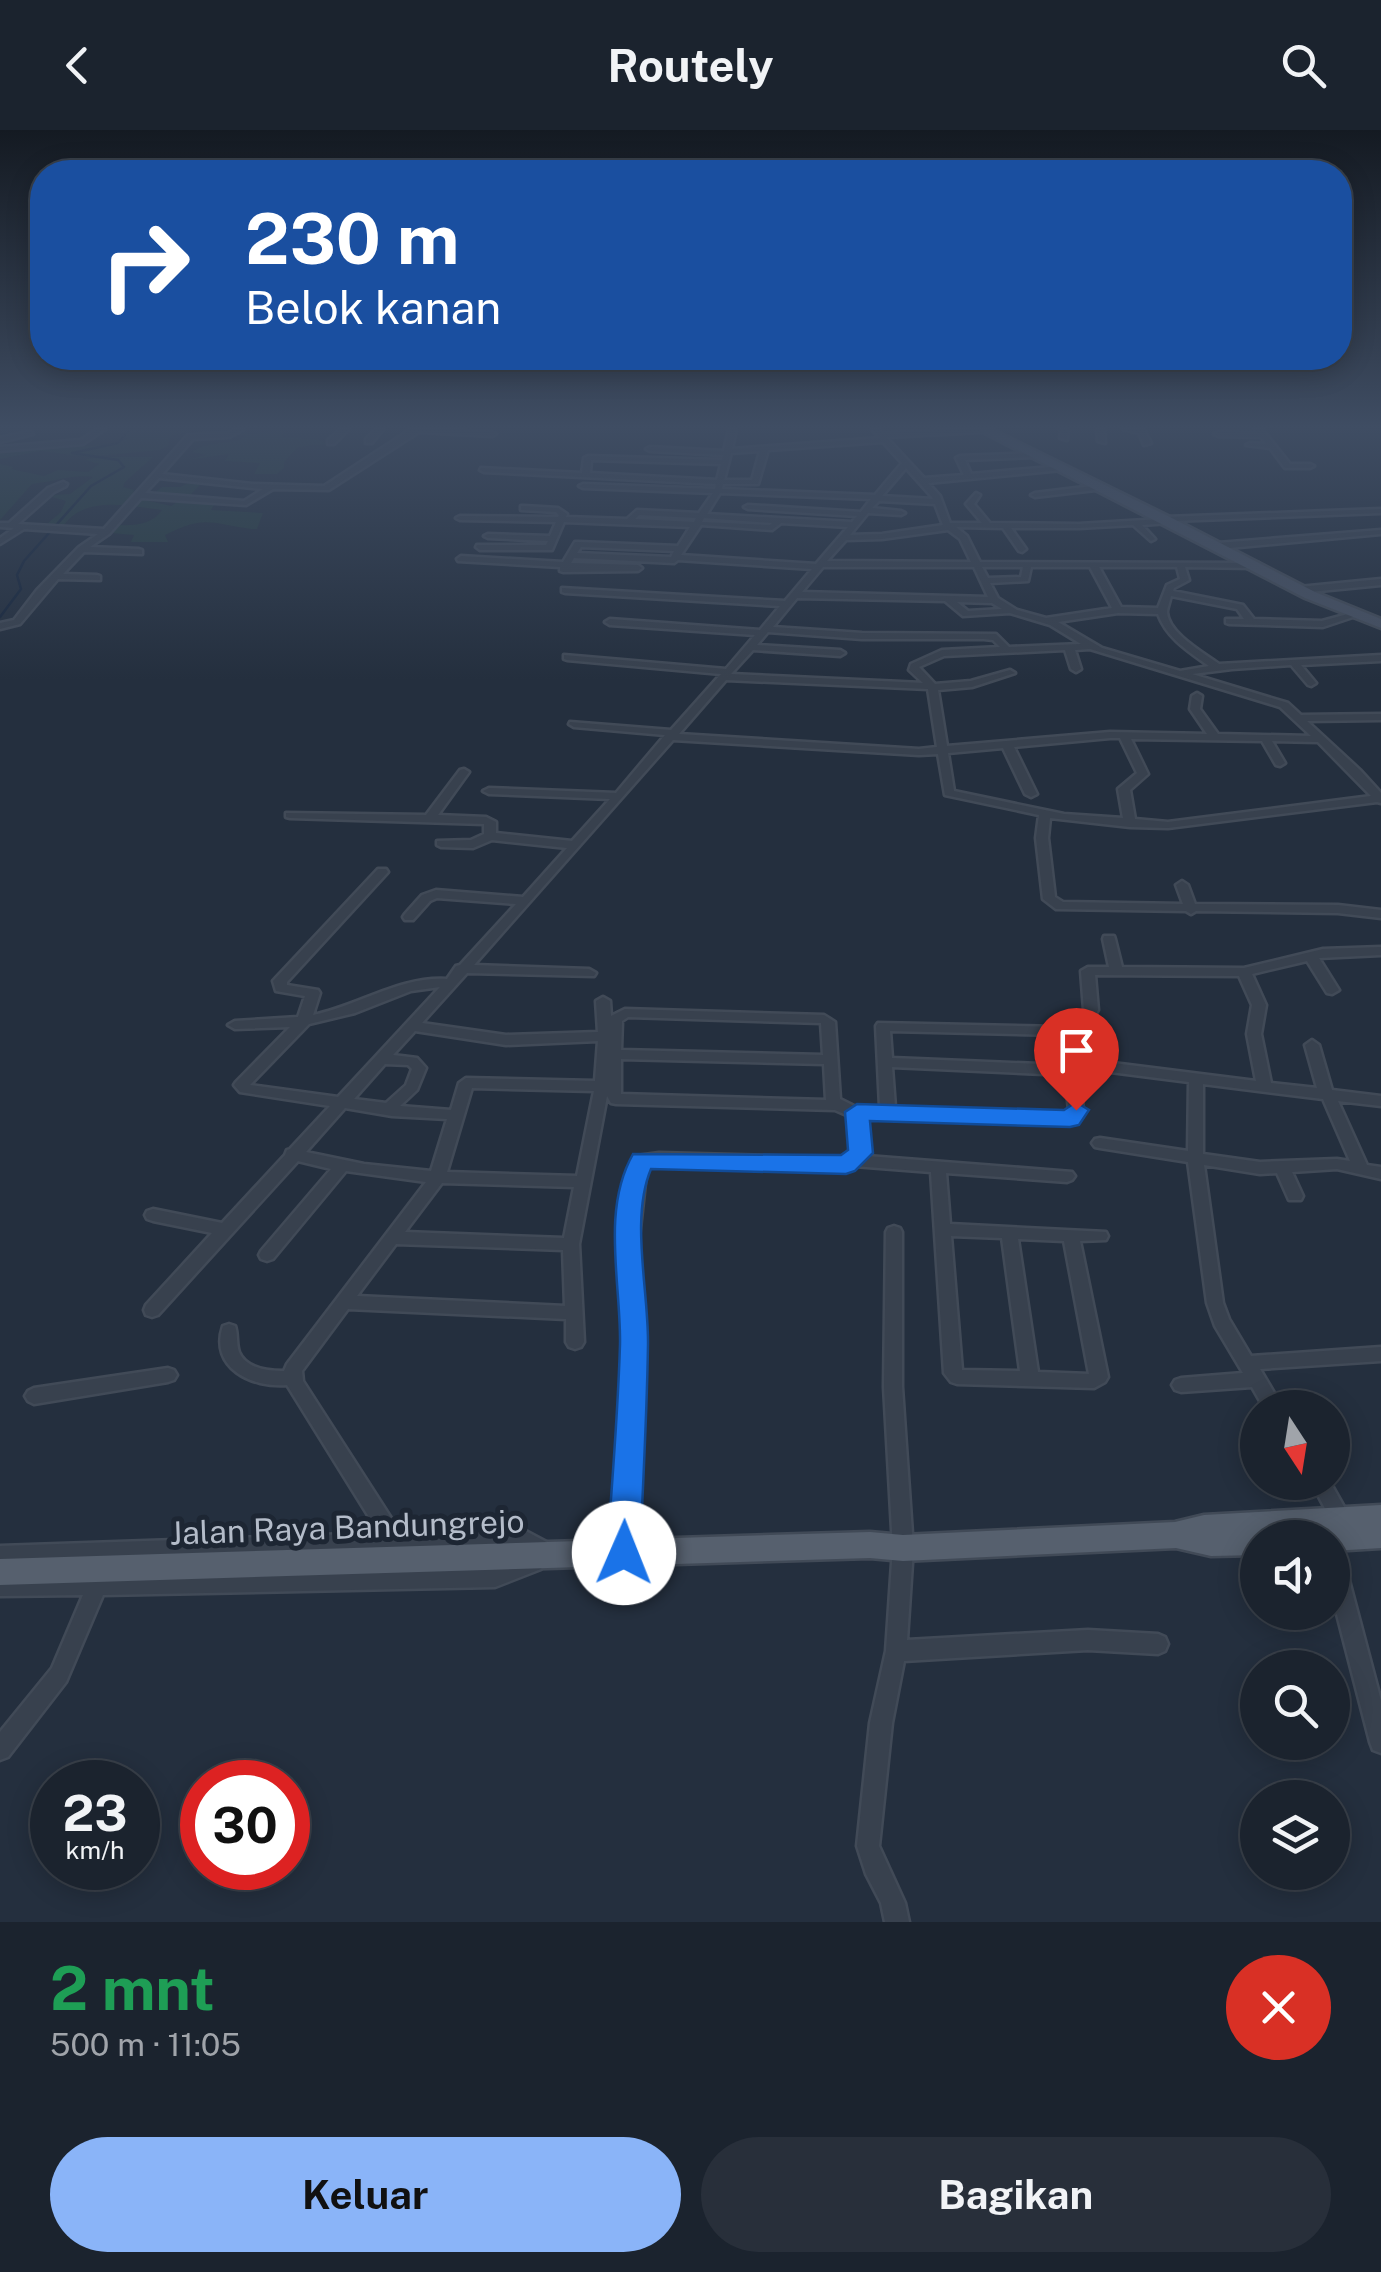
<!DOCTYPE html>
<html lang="id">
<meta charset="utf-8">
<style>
:root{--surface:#1b232e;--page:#282f3a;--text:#f1f3f6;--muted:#a0a4aa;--line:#39404a;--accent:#8ab4f8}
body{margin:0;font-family:"Public Sans",sans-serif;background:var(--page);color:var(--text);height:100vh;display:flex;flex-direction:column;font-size:38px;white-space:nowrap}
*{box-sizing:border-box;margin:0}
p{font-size:32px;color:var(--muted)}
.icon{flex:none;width:55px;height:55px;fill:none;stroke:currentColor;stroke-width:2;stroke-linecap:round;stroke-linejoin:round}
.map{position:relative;height:1792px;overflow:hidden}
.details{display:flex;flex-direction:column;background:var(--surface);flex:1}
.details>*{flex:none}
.top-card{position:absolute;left:30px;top:30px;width:1322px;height:210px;border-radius:40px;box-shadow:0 5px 25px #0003,0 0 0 2px var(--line);background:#1a4fa0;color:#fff;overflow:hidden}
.needle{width:65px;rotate:168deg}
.controls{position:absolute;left:1240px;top:1260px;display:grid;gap:20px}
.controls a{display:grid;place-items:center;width:110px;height:110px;border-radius:50%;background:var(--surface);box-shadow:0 5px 25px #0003,0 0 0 2px var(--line);font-size:50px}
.speed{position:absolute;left:30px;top:1630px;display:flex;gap:20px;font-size:50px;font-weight:700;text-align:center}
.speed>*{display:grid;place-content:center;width:130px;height:130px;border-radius:50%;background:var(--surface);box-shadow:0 5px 25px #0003,0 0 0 2px var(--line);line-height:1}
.speed small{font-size:25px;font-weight:400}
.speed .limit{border:15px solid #d22;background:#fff;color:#111}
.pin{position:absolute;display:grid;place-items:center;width:85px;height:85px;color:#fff;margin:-102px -42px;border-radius:50% 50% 50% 0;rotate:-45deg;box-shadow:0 0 10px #0007}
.pin .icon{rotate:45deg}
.me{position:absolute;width:110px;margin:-55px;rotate:1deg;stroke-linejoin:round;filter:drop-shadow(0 0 8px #0008)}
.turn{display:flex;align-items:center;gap:35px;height:210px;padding:0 50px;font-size:45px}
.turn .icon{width:130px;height:130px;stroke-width:2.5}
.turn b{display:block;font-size:70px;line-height:85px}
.round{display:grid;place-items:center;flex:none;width:105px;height:105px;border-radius:52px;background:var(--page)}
.summary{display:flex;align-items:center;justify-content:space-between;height:170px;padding:0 50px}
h1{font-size:60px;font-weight:700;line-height:75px;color:#1e9e55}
.button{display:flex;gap:20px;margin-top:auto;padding:20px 50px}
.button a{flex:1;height:115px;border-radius:60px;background:var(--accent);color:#111;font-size:40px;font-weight:700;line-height:115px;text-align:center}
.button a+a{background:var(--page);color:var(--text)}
header{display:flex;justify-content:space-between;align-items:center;height:130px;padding:0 50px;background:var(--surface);font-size:45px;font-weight:700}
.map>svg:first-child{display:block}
</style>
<header><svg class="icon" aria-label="back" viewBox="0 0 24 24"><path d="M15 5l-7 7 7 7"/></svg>Routely<svg class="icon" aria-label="search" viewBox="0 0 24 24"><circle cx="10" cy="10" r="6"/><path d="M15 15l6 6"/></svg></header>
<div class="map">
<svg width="1381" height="1792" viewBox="0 0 1381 1792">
<rect width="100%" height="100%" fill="#242f3e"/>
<path fill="#263c3f" d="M118,299L190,301L171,306L168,316L160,320L87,327L41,321L0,329V320C25,318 114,319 128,308Z
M214,299L251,304L284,300L283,307L320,310L325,314L298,317L284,332V338L277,344H254L260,333L225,331L229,324L187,330L206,325L192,322C209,310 230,316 248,306L216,304Z
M93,327H153L125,352L123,357L134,360L132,367L171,376L179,371L152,364L162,357H180L197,349L204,351L190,365V370L215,373L211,380L263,383L257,399H251C209,393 205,385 165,405L168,412H131L134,405L110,403L119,395C135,396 153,394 162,380C129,376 86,365 64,395L47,394L61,382L66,371L52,367L55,365L70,364L93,347C73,344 53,352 32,354L0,390V334L14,337L11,339L44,346L58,340L88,342L99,334L85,330Z"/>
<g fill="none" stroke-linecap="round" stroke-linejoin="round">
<path stroke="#17263c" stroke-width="2.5" d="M0,487L21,459L17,445L24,431L91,356L124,337L118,330L72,323L118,313L130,299"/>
<defs>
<path id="street" d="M97,299H105L83,314L0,321V317L81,310Z
M235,299H244L229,307L193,309L162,344L252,354L324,356L411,299L492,302L496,304L492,306L419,302L329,360L273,359L246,375L141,368L109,404L90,417L139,419L142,420V424L84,422L63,444L97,445L100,446V450L58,449L20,494L0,499V493L14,490L37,460L79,417L98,404L24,399L0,414V408L14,398L0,397V393H9L48,358L63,352L67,354L66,356L54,362L18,394L104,399L188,305L228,303ZM159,348L252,358L263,359L244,371L145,363Z
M341,299H349L334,314H328V310Z
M376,299H383L372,313H366V309Z
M729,299H736L732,319L880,308L872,299H879L882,303L986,299L983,302L886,307L924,348L964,345L956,328L960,326L1034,323L1038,325L1034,327L965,330L971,344L1062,336L1066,338L1062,340L928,353L940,366L950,393H982L966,374L976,363L980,365L974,374L990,393L1079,394L1162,389L1166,387L1381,379V383L1173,391L1169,393L1142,395L1155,409L1151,411L1133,395L1079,398H1011L1026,419L1022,422L1019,421L1003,398L956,397L967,406L980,432L1259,433V437L1256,438L1185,437L1189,450L1174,458L1173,461L1243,475L1254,489L1322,491L1359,481V485L1323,497L1229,494L1226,493V489H1244L1237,479L1171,466C1170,470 1167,479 1167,482C1168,503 1204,523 1219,534L1381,525V531L1301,535L1316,553L1311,556L1308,555L1291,535L1232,539L1192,544L1288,573L1301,585L1381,584V590L1307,591L1360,640L1381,663V673L1377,672L1168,698L1130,697L1050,688L1048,708L1055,767L1063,772L1183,774L1176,755L1182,751L1188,755L1195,774L1338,775L1381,780V788L1338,783L1196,781L1191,784L1186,781L1056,779L1043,769L1036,708L1039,685L945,665L938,624L919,625L673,610L474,835L589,839L596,843L594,846L467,843L422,893L506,905L598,902L596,871L603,867L610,871L611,886L625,879L824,885L835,892L840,969L856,977H880L876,896L878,893L1063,897L1073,904V898L1084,880L1081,841L1088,837H1109L1103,809L1104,806H1114L1115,809L1122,837L1244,838L1323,819L1381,817V825L1319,828L1339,860L1332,864L1327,863L1307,831L1252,844L1266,875L1261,904L1271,953L1317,958L1305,915L1312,910L1319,915L1332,960L1381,966V976L1338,971L1367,1035L1381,1037V1049L1337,1039L1292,1042L1303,1066L1301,1070H1289L1277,1043L1260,1044L1204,1035L1223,1173L1229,1189L1251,1226L1381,1217V1231L1260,1239L1283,1278H1264L1252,1257L1181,1262L1175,1260L1172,1255L1175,1250L1181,1248L1243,1243L1215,1196L1207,1173L1188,1032L1100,1018L1095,1017L1092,1013L1095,1009L1100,1008L1188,1021L1189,952L1079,938L1083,980L1075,993L1070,994L866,987L869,1023L867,1026L1072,1042L1075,1046L1072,1050L1067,1052L946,1043L950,1094L1106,1102L1108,1106L1106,1110L1080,1111L1108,1247L1105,1252L1094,1258L957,1254L951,1252L944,1243L931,1042L854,1036L846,1039L659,1033L647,1035L637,1126L643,1211L634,1423L631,1429L624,1432L617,1429L614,1423L625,1211L621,1126L630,1036L637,1026L659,1023L843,1028L853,1021L851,987L835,980L616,974L611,973L607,966L579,1114L584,1212L581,1217L575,1219L569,1217L566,1212V1189L348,1179L302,1241L303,1251L400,1402L520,1398L552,1415L555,1421L552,1427L542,1429L544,1433L541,1439L495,1457L103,1465L66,1552L8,1627L0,1630V1602L52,1538L83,1465L0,1466V1448L495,1439L533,1424L518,1416L0,1434V1416L379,1403L287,1255C252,1258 209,1238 223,1196L229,1194L235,1196C238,1204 236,1214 239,1222C246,1239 269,1241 284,1241L287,1234L426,1052L346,1041L273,1129L267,1131L261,1129L259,1125L261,1121L331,1039L298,1031L158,1185L152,1187L146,1185L144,1180L146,1175L212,1103L153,1091L147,1089L145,1085L147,1081L153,1079L222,1093L285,1025L287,1020L290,1019L330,976L240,962L234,955L236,952L290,897L235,899L228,895L235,891L298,887L305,866L276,861L273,851L378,739H386L388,742L287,852V855L318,860L320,863L313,885C358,876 400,846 447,849L456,836L460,835L516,774L437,768L430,771L413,790H405L403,787L405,784L422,765L436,760L523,767L567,718L492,710L473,718L441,717L437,715V711L471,710L484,704V694L290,688L286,687V683L426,685L460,640L464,639L469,642L438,685L486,687L496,692V703L572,711L610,669L489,664L483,661L489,658L616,663L665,605L574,597L569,594L570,592L671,600L721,544L567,530L564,529V525L726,539L755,505L610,495L605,492L610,489L760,500L780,476L565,463L562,462V458L785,471L812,439L678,430L674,433L574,428L571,433L638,435L642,438L638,441L563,442L560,441V437L458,431L457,429L461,426L563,432L575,412H578L678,416L690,397L564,392L552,420H480L476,417L477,415H546L548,411L488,408L484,406L488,404L550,406L556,392L460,390L456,388L460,386L558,387L559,385L556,382L521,380V376H524L558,378L567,384L566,387L627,389L637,380L699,383L713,363L583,358L579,356L583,354L715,359L716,354L484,342L480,340L481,338L582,343L584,328L588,326L722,330L723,325L650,321L646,319L650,317L724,321ZM883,312L902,333L875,365L722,359L723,354H758L768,320ZM760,321L752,350H724L731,323ZM591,330L721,334L717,350L590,343ZM906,338L932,367L933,369L882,366ZM720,363L871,369L861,382L748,375L744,377L748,379L857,386L852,392L707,384ZM879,371L935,374L943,395L882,404L850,405L868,383L901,385L905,383L901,381L872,378ZM639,385L696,388L694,392L635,389ZM704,388L772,393L770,395L702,392ZM781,393L848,397L816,434L681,425L701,395L772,400ZM948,400L960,409L971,432L827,431L846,410L882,409ZM581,417L674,421L671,427L577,423ZM823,437H974L988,467L802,462ZM982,437H1023L1021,447L988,448ZM1031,437H1090L1112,478L1046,488L1017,480L998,468L990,453L1028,451ZM1099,437H1177L1180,449L1167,455L1158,478L1121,477ZM797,468L945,471L963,486L1010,483L1050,495L1081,514L1009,517L996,504L862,503L773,497ZM957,472L992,473L1002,479L968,481ZM1118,483L1158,484C1167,508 1188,521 1209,536L1180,541L1102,518L1058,492ZM768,502L862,509H984L993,510L1000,517L942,520L911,534L909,540L923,553L731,544L753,520L840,526L845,523L840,520L757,515ZM1090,519L1280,577L1311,606L1218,604L1200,579L1202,566L1197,563L1192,566L1190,579L1207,604L1110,602L947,616L938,560L972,557L1015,543L1010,540L971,551L935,554L919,537L944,526L1065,520L1071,539L1076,542L1081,539L1075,520ZM726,550L928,559L937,617L919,619L679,604ZM1110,608H1120L1137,643L1118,659L1123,688L1064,684L954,661L948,623L1003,618L1025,664L1031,667L1037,664L1014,617ZM1131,609L1262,611L1276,635L1280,636L1285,633L1272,611L1318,612L1371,666L1168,692L1135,689L1130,660L1148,644ZM1095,845L1239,846L1252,875L1247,904L1256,951L1089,930L1087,898L1098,880ZM440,857L338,967L250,955L309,894L355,883L411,861ZM628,887L821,893L823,925L621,920L622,891ZM415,901L506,915L598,911L595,951L466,948L459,953L451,980L400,976L417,960L426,938L417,928L393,925ZM890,901L1059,905L1064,935L892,928ZM621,929L824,934L826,970L621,964ZM385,934L408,935L412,939L406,955L386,973L354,969ZM892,937L1065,945L1069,980L1066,984L895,977ZM1203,954L1323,969L1350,1031L1337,1029L1260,1032L1203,1024ZM472,958L594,961L577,1046L447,1042ZM345,978L392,986L447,989L431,1041L364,1034L306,1022ZM442,1053L574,1057L564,1108L405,1102ZM951,1106L1002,1108L1020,1241L962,1240ZM1018,1109L1064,1111L1089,1244L1038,1242ZM396,1114L563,1120L565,1176L357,1166Z
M1061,299H1068L1067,310L1060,308Z
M1097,299H1104L1105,313L1098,311Z
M1123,299L1144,300L1151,313L1144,315L1139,303Z
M1255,299H1262L1290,334H1310L1314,336L1310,338H1285L1270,318L1246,315L1250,313L1266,314L1261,307L1218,306L1214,304L1218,302L1257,303Z
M31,301L33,304L0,312V308Z
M1101,355H1104V359L1035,367L1031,365L1035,363Z
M1381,400V404L1218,419L1214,416L1218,413Z
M1381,449V455L1299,463L1295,460L1299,457Z
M894,1096L900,1098L902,1102V1257L913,1418L907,1510L1088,1500L1158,1504L1165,1507L1168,1514L1165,1521L1158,1524L1088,1520L904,1531L892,1593L879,1716L905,1773L909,1792H885L881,1773L866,1744L857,1716L870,1593L886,1521L893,1418L884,1257L886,1102L888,1098Z
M168,1238L174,1240L177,1245L174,1250L168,1252L34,1274L28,1271L25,1266L28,1261L34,1258Z
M1311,1352H1330L1352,1391L1349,1397L1342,1400L1335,1397Z
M1332,1415L1339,1418L1342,1424L1381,1571V1623L1373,1620L1370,1612L1332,1465Z"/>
<path id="secondary" d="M977,299H991L1170,387L1315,462L1381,489V498L1305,468Z"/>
<path id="primary" d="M1381,1375V1418L1332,1421V1408H1318L1320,1404L1258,1408V1425L1211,1426L1176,1418L903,1431L870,1428L0,1455V1429L870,1402L903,1405L1175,1392L1204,1385Z"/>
</defs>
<use href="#street" stroke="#414a57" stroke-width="5"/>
<use href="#secondary" stroke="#414a57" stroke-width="5"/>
<use href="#primary" stroke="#414a57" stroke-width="5"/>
<use href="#street" fill="#38414e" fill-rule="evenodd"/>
<use href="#secondary" fill="#465061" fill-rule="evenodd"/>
<use href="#primary" fill="#56606e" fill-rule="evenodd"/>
</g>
<linearGradient id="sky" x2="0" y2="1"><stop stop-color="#141a22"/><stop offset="0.54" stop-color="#3f4d63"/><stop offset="1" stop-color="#3f4d63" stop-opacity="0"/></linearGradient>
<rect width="1381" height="550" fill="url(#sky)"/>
<path fill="#1a73e8" stroke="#114b97" stroke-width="2.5" d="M1076,972L1089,980L1079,995L1070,997L870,991L873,1023L855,1041L846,1044L651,1039C630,1089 649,1162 648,1215C647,1284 643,1354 640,1423L635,1433L624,1438L612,1433L607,1423C612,1353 618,1284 620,1214C621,1153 601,1080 633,1024L841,1025L848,1020L845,982L857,974L1064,980Z"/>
<g text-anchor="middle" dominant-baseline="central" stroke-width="10" stroke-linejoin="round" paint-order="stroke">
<g font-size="32" fill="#b4bcc9" stroke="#1d2633">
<text transform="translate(347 1397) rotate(-2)">Jalan Raya Bandungrejo</text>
</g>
</g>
</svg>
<div class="controls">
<a><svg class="needle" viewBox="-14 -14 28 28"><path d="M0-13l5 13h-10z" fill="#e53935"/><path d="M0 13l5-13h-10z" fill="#a0a4aa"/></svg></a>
<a><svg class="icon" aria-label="sound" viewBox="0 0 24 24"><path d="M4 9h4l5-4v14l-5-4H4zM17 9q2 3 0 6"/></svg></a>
<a><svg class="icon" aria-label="search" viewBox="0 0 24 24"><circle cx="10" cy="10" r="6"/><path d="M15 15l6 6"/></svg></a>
<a><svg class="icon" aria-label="layers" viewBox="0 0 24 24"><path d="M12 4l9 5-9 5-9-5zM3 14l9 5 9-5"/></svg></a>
</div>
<div class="speed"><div>23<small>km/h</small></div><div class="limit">30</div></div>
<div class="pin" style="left:1076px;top:980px;background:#d93025"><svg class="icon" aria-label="arrive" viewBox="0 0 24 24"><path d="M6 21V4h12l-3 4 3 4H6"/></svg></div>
<svg class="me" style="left:624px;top:1423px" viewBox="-20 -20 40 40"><circle r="19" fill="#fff"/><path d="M0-13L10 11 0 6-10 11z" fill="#1a73e8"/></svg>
<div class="top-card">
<div class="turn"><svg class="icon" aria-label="right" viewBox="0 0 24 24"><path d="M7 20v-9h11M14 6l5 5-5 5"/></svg><div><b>230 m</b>Belok kanan</div></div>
</div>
</div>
<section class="details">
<div class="summary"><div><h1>2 mnt</h1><p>500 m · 11:05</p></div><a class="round" style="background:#d93025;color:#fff"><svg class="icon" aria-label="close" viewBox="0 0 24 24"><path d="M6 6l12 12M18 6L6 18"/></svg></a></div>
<div class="button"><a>Keluar</a><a>Bagikan</a></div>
</section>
